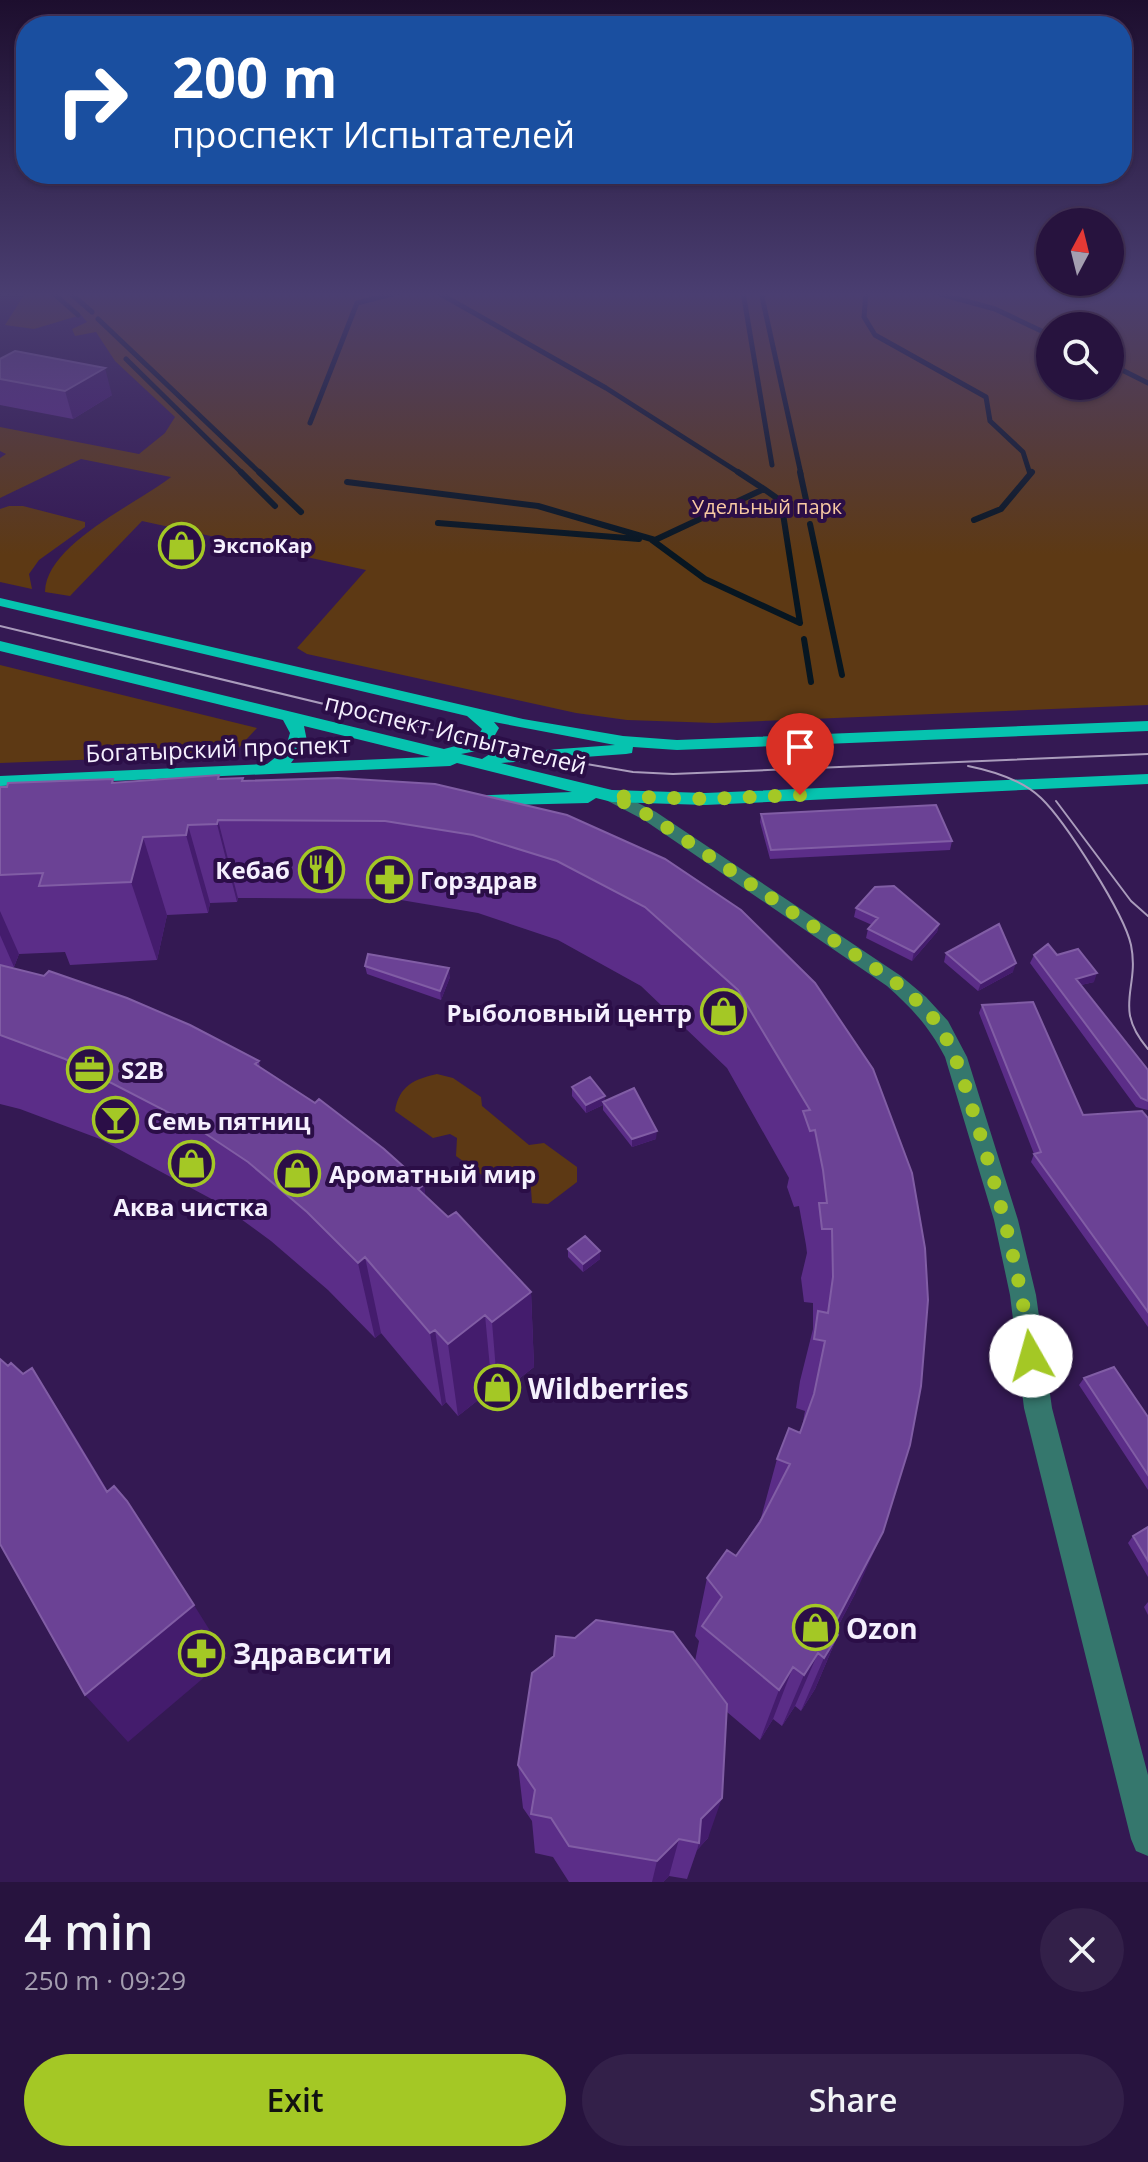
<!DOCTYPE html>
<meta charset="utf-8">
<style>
:root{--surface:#27133e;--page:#332049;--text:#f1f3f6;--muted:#a49eb0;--line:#433258;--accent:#a4c825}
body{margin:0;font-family:"Open Sans",sans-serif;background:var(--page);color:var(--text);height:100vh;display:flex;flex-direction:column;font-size:30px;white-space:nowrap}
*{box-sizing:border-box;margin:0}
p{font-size:26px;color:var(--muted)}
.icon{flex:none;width:44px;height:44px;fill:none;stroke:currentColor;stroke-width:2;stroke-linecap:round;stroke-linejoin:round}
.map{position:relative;height:1882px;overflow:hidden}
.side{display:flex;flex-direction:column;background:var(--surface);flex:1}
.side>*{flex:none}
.guide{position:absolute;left:16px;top:16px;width:1116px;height:168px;border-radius:32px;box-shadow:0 2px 6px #0004,0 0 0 2px var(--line);background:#1a4fa0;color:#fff;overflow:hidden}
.needle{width:52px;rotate:7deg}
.controls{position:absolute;left:1036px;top:208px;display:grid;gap:16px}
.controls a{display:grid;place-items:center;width:88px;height:88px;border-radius:50%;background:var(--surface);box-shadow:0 2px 6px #0004,0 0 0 2px var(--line);font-size:40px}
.pin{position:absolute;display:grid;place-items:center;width:68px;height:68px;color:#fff;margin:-82px -34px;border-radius:50% 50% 50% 0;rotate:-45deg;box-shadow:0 0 8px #0007}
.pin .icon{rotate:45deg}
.me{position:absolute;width:88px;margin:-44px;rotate:353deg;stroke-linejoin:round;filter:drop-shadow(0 0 6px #0008)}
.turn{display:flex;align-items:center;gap:28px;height:168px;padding:0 24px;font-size:36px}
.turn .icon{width:104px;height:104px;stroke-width:2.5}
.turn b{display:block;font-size:56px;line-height:68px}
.round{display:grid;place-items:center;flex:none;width:84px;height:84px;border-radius:42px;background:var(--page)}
.overview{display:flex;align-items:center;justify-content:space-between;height:136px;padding:0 24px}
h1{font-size:48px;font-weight:600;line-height:60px}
.action{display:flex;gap:16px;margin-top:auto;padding:16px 24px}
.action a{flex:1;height:92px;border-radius:48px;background:var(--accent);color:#111;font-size:32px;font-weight:600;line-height:92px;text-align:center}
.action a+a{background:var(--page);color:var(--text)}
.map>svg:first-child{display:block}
</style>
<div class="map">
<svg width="1148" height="1882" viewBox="0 0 1148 1882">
<rect width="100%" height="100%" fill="#341953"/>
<path fill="#5d3914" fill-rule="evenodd" d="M26,292H1148V705L715,723L627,720L576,713L307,654L297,648L366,570L142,521L70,596L45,592C46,544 135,505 171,477L81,459L0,498V458L6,454L0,451V427L139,454L165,433L175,417L115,361L96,332L75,336L72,329L87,322L81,315L34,329L5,325ZM1050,326H1110V386H1050Z
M9,506H23L85,522V527L39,560L29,574L32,589L0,582V509Z
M0,665L257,728L233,754L0,763Z
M437,1074L453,1078L481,1097L482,1106L529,1145L544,1143L577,1167V1182L548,1204L532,1203L530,1175L517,1169L501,1179L490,1181L456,1156L457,1138L450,1134L433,1138L395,1111C399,1086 414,1079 437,1074Z"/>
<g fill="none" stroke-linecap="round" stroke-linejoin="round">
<path stroke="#071621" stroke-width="5" d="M52,292L78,315
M69,292L92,312
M437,292L606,388L741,474
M743,292L772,465
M761,292L801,474
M866,292L864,317L875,335L986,397L990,421L1023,452L1030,474
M933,292L995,309L1050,335
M98,319L261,474
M126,359L243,474
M1110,364L1148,383
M310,423L357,303L400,292"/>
<path stroke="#071621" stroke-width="6" d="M241,472L275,506
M259,472L301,512
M800,472L808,509
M347,482L538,506L655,540L764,489L738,472
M764,489L781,501L800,623
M974,520L1001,509L1032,472
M438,523L639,539
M810,524L842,675
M652,540L705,579L800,623
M804,639L811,682"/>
<path fill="#35776d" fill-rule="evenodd" d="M612,790L656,812L901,976L926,997L948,1021L967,1057L1018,1220L1036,1295L1052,1408L1148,1775V1856L1136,1851L1131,1839L1024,1408L1010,1295L994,1220L945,1057C930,1028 912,1008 887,986L644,820L606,800L603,796Z"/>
<path fill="#06c3af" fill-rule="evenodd" d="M0,598L523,719L623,736L677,740L1148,721V731L677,750L633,747L632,753L626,754L501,763L612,790L705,793L1148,774V784L705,805L612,802L596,798L588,803L472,806L466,804L463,800L466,796L572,792L457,763L450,766L0,786V776L267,764L285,750L290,733L283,720L0,651V641L444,749L475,741L482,729L467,716L0,606ZM494,722L615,745L490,754L482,759L461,754L487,749L499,728ZM304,726L430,757L291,763L307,741Z"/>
<path stroke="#aa9cbc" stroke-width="2" d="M0,626L540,756L633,772L673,774L1148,754
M968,766C993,771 1022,780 1041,798C1065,821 1124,913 1131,945C1140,989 1112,1007 1148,1049
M1056,801L1131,901L1148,916"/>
</g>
<path fill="#5b2d88" d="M0,359L112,395L73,419L0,405Z
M220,779L244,781L435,784L815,983L856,1592L835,1632L838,1635L815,1689L801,1711L795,1706L782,1726L773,1719L760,1740L727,1712L708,1838L697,1850L687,1879L669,1876L663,1882H569L553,1857L535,1853L532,1821L523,1808L518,1765L695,1661L699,1641L695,1636L707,1578L736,1556L761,1518L777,1459L800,1433L802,1427L805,1411L796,1408L800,1381L813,1329V1303L804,1302L801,1278L807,1253L806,1245L799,1206L794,1207L787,1187L789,1178L727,1068L641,986L558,940L478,913L395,899L238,898L237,902L210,903L208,913L167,915L157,960L70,965L65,952L19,954L14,967H10L259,1061L260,1068L424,1185L425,1196L531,1292L534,1367L498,1395L492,1389L458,1416L446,1402L442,1406L381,1333L375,1338L328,1290L271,1241L219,1203L100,1139L20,1109L0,1104V787Z
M761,814L952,841L950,850L770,859L760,822Z
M856,908L939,924L937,932L912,961L866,938L868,929L872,925L854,917Z
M946,953L1013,972L978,991L944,962Z
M1034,955H1057L1094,982L1081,985L1148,1070V1110L1136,1107L1030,963Z
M365,966L450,977L441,1000L367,974Z
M982,1005L1083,1115L1148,1118V1327L1031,1162L1034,1154L979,1013Z
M572,1087L605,1096V1101L656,1139L632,1147L603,1110V1105L586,1113L572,1096Z
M568,1249L600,1259L583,1272L568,1257Z
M1084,1378L1148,1417V1490L1079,1385Z
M1148,1527V1577L1128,1543L1133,1536Z
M1148,1602V1615L1144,1607Z"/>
<path fill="#441c6d" d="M105,368L112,395L73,419L65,391Z
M113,779L138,857L143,837L167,915L157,960L131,882L112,783Z
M218,820L238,898L237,902L217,824Z
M188,825L210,903L208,913L186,835Z
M0,911L19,954L14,967L0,935Z
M939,924L937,932L912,961L914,952Z
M1016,963L1013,972L978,991L981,983Z
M449,968L450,977L441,1000L440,991Z
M1097,973L1094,982L1072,987L1076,979Z
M605,1096V1104L603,1102V1105L586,1113V1105Z
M657,1131L656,1139L632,1147V1139Z
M424,1185L435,1263L418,1189Z
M600,1251V1259L583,1272V1264Z
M365,1257L381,1333L375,1338L358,1263Z
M531,1292L534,1367L498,1395L492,1322Z
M485,1315L492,1389L458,1416L448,1344Z
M435,1330L446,1402L442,1406L430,1333Z
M32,1368L73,1433L144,1551L107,1492Z
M883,1532L856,1592L822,1657L832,1629Z
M194,1605L227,1658L128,1742L85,1695Z
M838,1635L815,1689L801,1711L824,1658Z
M818,1653L795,1706L782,1726L804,1675Z
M793,1667L773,1719L760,1740L779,1690Z
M722,1798L708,1838L697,1850L699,1843L701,1819Z
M679,1839L669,1876L663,1882H652L657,1861Z"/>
<path fill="#6b4295" stroke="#815da5" stroke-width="2" d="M15,351L105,368L65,391L0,379V359Z
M219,775L218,779L243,778L242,781L338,778L435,784L567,815L665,859L741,910L815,983L873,1069L912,1173L925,1248L928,1300L921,1386L910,1445L883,1532L832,1629L838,1635L824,1658L818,1653L804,1675L793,1667L779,1690L702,1626L722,1597L707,1578L727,1550L736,1556L760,1522L790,1464L777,1459L789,1428L800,1433L814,1394L825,1341L814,1339L818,1311L828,1313L833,1277L832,1229H822L819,1203H827L823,1170L815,1130L810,1131L803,1111L810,1110L738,990L645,907L557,861L473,835L385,821L218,820L217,824L188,825L186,835L143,837L131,882L39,886L43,873L0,875V787H7L8,783L113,779L112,783Z
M936,805L952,841L771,850L761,814Z
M894,886L939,924L914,952L868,929L878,918L856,908L875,887Z
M999,924L1016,963L981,983L946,953Z
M1048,944L1057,955L1078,949L1097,973L1076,979L1148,1070V1101L1141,1098L1034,955Z
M368,954L449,968L440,991L365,966Z
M0,965L44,976L49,971L127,998L190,1025L259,1061L255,1064L315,1103L319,1099L384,1149L424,1185L418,1189L448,1217L456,1212L531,1292L492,1322L485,1315L448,1344L435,1330L430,1333L365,1257L358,1263L307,1212L248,1162L191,1124L65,1059L0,1035Z
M1033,1002L1083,1115L1142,1111L1148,1118V1312L1034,1154L1041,1152L982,1005Z
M590,1077L605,1096L586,1105L572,1087Z
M634,1088L657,1131L632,1139L603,1102Z
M585,1236L600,1251L583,1264L568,1249Z
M0,1359L8,1366L11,1363L23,1374L32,1368L107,1492L114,1486L127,1501L194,1605L85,1695L0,1544Z
M1114,1367L1148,1417V1475L1084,1378Z
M1148,1527V1561L1133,1536Z
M596,1620L673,1632L727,1704L722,1798L701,1819L699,1843L679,1839L657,1861L569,1846L551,1818L531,1814L535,1790L518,1765L532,1673L554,1656L556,1636L575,1638Z"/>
<linearGradient id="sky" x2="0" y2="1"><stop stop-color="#1d0e2e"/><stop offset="0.53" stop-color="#4a3e71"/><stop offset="1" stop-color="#4a3e71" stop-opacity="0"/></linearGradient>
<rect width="1148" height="555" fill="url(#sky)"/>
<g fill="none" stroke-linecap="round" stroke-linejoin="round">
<path stroke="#a4c825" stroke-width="14" stroke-dasharray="0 25.2" d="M800,795L705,799L612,796L650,816L894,981C911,995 929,1010 941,1029C959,1059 967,1094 978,1127C1001,1203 1021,1277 1031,1356"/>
</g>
<defs>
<symbol id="shop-ring" viewBox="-11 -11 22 22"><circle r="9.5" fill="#2b0e47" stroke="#a4c825" stroke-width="1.5"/><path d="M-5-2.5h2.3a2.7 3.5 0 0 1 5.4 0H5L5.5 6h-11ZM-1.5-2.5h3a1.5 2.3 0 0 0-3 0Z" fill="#a4c825"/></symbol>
<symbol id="restaurant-ring" viewBox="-11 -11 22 22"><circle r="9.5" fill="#2b0e47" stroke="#a4c825" stroke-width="1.5"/><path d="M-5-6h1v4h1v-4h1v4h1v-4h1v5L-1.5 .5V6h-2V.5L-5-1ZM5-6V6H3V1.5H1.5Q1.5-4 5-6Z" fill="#a4c825"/></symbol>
<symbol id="pharmacy-ring" viewBox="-11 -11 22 22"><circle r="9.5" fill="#2b0e47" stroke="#a4c825" stroke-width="1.5"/><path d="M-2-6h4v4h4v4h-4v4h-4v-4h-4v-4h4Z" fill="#a4c825"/></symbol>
<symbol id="office-ring" viewBox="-11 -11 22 22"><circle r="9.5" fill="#2b0e47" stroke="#a4c825" stroke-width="1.5"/><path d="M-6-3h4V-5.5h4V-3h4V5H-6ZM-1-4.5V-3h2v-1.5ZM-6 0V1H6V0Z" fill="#a4c825"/></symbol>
<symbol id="bar-ring" viewBox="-11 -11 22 22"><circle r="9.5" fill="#2b0e47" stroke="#a4c825" stroke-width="1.5"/><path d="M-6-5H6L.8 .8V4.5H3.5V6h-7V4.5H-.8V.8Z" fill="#a4c825"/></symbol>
</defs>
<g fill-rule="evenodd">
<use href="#shop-ring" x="156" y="520" width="51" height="51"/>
<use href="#restaurant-ring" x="296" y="844" width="51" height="51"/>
<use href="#pharmacy-ring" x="364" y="854" width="51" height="51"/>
<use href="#shop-ring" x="698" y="986" width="51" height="51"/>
<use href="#office-ring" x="64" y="1044" width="51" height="51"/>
<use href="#bar-ring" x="90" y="1094" width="51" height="51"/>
<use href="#shop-ring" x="166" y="1138" width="51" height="51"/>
<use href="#shop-ring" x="272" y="1148" width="51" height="51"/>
<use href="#shop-ring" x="472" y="1362" width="51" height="51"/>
<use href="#shop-ring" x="790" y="1602" width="51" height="51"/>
<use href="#pharmacy-ring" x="176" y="1628" width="51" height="51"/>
</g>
<g text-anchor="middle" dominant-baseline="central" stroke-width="8" stroke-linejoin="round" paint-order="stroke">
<g font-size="20" fill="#f8caa3" stroke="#2b0e47">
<text x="767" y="506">Удельный парк</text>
</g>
<g font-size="20" font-weight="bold" fill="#f5f0fe" stroke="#2b0e47" text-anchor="start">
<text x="213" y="545">ЭкспоКар</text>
</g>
<g font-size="24" fill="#f5f0fe" stroke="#2b0e47">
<text transform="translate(456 733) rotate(14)">проспект Испытателей</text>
<text transform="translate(218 748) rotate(-2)">Богатырский проспект</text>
</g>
<g font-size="24" font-weight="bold" fill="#f5f0fe" stroke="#2b0e47" text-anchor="start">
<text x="290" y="869" text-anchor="end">Кебаб</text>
<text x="420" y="879">Горздрав</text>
<text x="692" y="1012" text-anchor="end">Рыболовный центр</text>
<text x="121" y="1069">S2B</text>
<text x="147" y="1120">Семь пятниц</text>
<text x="329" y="1173">Ароматный мир</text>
<text x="191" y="1206" text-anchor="middle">Аква чистка</text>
</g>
<g font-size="28" font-weight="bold" fill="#f5f0fe" stroke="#2b0e47" text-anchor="start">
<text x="528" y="1388">Wildberries</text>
<text x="846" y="1628">Ozon</text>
<text x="233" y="1653">Здравсити</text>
</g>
</g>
</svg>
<div class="controls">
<a><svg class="needle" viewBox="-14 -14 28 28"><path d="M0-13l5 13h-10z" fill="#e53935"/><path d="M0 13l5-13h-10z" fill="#a49eb0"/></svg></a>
<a><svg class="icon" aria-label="search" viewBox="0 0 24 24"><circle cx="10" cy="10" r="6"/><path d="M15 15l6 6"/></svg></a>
</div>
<div class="pin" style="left:800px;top:795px;background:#d93025"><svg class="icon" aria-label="arrive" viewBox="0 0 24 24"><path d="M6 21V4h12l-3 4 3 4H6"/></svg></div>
<svg class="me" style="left:1031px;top:1356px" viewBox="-20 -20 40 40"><circle r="19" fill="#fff"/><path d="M0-13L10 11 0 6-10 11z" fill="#a4c825"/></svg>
<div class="guide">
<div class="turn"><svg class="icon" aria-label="right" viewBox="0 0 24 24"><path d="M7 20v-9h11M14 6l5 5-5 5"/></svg><div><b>200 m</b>проспект Испытателей</div></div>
</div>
</div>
<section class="side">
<div class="overview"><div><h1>4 min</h1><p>250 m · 09:29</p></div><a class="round"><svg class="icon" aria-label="close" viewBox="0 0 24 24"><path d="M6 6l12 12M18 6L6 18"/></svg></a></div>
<div class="action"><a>Exit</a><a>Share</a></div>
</section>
